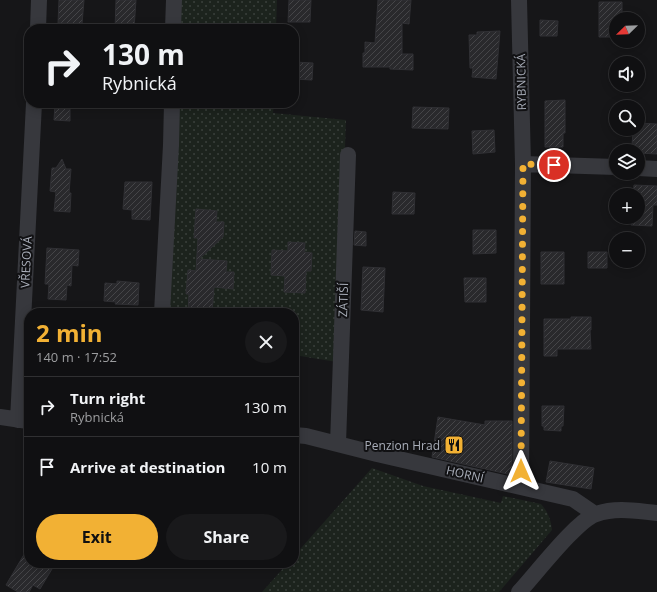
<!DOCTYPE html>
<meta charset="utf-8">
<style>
:root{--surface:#101012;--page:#19191b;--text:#f1f3f6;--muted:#9c9d9f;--line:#303032;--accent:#f2b134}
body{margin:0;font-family:"Open Sans",sans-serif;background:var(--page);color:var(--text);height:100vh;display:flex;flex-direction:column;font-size:15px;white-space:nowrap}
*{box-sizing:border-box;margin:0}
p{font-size:13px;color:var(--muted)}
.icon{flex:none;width:22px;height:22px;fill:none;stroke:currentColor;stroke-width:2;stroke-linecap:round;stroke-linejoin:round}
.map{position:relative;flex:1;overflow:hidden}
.details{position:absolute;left:24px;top:308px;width:275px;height:260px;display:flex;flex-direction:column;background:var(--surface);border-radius:16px;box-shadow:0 2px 10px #0003,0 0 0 1px var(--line)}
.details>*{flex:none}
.top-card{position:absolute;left:24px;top:24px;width:275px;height:84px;border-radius:16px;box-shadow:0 2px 10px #0003,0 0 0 1px var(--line);background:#101012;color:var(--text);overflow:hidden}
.needle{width:26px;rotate:247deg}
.buttons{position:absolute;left:609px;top:12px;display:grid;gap:8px}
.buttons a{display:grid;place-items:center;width:36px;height:36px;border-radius:50%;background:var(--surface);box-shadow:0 2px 10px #0003,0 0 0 1px var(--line);font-size:20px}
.pin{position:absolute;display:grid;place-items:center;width:34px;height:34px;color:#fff;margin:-17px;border:2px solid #fff;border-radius:50%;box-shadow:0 1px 4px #0007}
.me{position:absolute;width:44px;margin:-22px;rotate:0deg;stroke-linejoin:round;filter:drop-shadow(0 0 3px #0008)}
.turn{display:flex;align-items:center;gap:14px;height:84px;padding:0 12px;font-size:18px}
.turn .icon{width:52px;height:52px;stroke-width:2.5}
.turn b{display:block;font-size:28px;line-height:34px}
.round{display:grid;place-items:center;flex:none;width:42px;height:42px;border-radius:21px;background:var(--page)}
.head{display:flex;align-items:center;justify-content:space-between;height:68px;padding:0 12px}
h1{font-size:24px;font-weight:700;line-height:30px;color:var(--accent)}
.primary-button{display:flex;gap:8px;margin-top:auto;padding:8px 12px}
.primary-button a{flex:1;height:46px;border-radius:24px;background:var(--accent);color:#111;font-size:16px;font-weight:700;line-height:46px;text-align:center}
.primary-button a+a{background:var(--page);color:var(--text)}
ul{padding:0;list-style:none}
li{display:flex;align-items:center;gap:12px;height:60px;padding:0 12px;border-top:1px solid var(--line)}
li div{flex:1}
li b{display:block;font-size:15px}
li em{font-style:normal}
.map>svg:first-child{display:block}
</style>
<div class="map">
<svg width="657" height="592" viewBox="0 0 657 592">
<defs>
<pattern id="green-dots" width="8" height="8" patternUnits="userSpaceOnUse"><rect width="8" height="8" fill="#1c231d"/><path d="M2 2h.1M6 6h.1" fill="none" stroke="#3a403c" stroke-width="1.8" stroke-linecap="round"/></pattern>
<pattern id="building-hatch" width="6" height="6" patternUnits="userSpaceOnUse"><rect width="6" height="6" fill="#29292c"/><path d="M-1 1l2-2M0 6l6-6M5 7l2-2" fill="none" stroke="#454548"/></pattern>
</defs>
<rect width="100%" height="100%" fill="#161618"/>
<path fill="url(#green-dots)" d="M180,0H277L276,29H179Z
M176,103H274L273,113L346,120L337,362L294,355V313H165Z
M372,468L423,486L501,503L503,496L541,504C548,512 551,520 552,530L499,592H262L288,563H294V556Z"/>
<path fill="url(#building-hatch)" stroke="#303034" d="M59,0H84L82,24L58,23Z
M116,0H136L134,29H115Z
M289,0H311L310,22H288Z
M378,0H411L409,24L402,23V54H413V70L390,69V67H363V53H365V42L375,43Z
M599,2H622V19H616V37H599Z
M540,20L558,21L557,36H540Z
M500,31L496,79L472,77L473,68H470L469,35H477V32Z
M294,62L313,63L312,80L294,79Z
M565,100V133H563V147H545V101Z
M55,104L70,105V121L54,120Z
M413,107L449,108L448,129L412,128Z
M638,123L657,124V154L638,153V151H636V145H632L633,132H636V129H638Z
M494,130L495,152L473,154L472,131Z
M62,159L66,169H71L69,193H71L70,212L54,211L56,192L50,191L52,168H56Z
M125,182H152L150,220L132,219V210L123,209Z
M634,185L657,186V205H653L652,226L631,225L632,217H638V195H633Z
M393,192L415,193L414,214H392Z
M196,209L217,211L216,222H224L223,237L199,259L227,261L226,272H234L233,289L214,287L212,313H188L189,294H186L188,270L196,271L198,238H194Z
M473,230H496V253L473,254Z
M355,231L366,232V246L354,245Z
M288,242L305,243L304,252L312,253L311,271H306L305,293L284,292L285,276L271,275L272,250L288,251Z
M47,248L79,250L78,266L72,265L71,286L67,285L66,300L48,299L49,284H45Z
M541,252H564V284H541Z
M588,252H607V268H588Z
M363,267L385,268L383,312L361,310Z
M464,278H486V302H465Z
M117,281L139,283L138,305L115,304L116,302L104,301L105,283L117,284Z
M571,317H591V330H590L591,349H557V356H544V319H571Z
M542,406H564L563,426H561V431L544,430V426H542Z
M438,417L485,425V421H512V475L432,457Z
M550,461L594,468L591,489L546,482Z
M29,546V563H41L52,569L40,589L33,585L29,592H18L6,585Z"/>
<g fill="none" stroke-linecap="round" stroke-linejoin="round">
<path stroke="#37383d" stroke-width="16" d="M519,0L523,164L521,486
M38,29L39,0
M173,29L174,0
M523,164L616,167
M638,168L657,169
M162,313L171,145L172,103
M0,417L28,421
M18,420L34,103
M294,435L306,436L377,454L573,499L595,514
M338,444L348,155
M519,592C535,575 577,520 596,514C617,507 636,511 657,513"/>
</g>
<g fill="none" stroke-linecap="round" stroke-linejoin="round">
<path stroke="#f2b134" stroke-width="7" stroke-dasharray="0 12.6" d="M521,471L523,164L554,165"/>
</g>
<defs>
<symbol id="restaurant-square" viewBox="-11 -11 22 22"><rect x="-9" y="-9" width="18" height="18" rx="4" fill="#f2b134" stroke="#111113"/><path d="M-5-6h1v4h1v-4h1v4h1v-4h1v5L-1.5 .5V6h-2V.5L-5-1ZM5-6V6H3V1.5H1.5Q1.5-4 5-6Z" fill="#111"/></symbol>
</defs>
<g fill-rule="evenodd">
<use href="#restaurant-square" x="443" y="434" width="22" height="22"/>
</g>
<g text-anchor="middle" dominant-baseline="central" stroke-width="4" stroke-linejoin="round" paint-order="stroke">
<g font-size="12" fill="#a8adb8" stroke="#111113">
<text transform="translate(521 82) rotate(-91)">RYBNICKÁ</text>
<text transform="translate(26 262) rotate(-87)">VŘESOVÁ</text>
<text transform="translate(343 300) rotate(-88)">ZÁTIŠÍ</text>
<text transform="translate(465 474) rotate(13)">HORNÍ</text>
</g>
<g font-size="12" fill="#a8adb8" stroke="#111113" text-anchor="end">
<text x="440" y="445">Penzion Hrad</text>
</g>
</g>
</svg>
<div class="buttons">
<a><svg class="needle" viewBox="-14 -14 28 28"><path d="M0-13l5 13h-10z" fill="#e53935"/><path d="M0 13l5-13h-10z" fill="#9c9d9f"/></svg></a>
<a><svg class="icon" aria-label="sound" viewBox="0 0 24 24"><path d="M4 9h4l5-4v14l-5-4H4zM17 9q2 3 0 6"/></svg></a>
<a><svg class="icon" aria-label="search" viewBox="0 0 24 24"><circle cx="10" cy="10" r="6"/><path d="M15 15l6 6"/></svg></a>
<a><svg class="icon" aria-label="layers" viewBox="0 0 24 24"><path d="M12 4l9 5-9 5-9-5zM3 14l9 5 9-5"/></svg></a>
<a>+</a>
<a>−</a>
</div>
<div class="pin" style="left:554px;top:165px;background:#d93025"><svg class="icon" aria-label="arrive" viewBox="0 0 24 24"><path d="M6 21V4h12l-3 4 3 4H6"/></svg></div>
<svg class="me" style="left:521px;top:471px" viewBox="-20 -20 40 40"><path d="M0-17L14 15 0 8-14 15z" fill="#f2b134" stroke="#fff" stroke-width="4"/></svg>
<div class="top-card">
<div class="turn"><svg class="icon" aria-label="right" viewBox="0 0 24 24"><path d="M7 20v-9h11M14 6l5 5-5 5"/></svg><div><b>130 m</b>Rybnická</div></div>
</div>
<section class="details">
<div class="head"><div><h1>2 min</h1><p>140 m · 17:52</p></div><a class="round"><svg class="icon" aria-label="close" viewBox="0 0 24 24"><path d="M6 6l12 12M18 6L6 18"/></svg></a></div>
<ul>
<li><svg class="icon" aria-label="right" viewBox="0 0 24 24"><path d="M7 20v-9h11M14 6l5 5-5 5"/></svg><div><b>Turn right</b><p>Rybnická</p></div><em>130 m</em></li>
<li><svg class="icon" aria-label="arrive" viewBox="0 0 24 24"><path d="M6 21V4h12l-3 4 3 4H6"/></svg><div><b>Arrive at destination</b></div><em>10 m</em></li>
</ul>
<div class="primary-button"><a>Exit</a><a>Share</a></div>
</section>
</div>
